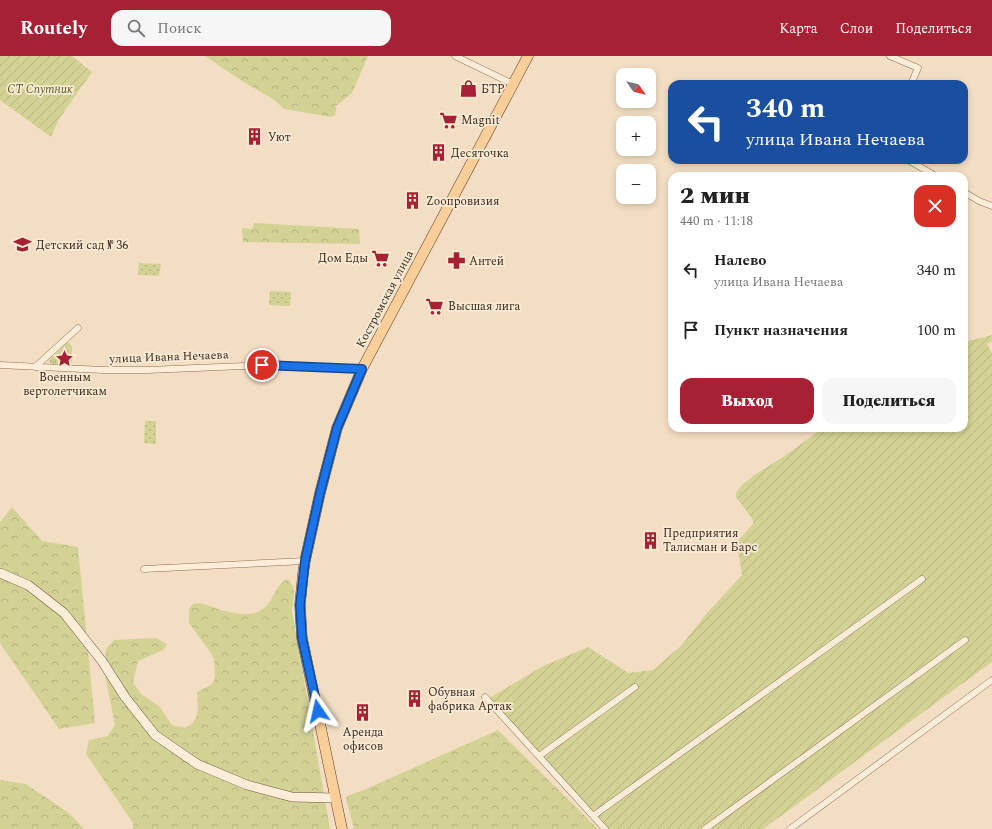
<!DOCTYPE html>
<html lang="ru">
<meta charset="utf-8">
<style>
:root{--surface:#fff;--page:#f6f6f6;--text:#222;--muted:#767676;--accent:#a52133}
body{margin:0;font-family:Spectral,serif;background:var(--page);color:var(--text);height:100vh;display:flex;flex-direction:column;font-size:15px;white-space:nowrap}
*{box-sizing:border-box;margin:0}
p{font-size:13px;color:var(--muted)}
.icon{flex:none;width:22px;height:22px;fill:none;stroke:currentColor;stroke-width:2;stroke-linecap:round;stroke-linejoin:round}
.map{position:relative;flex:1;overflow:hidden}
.side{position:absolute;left:668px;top:116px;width:300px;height:260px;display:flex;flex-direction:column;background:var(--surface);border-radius:12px;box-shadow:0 2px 6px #0003}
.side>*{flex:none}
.banner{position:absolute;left:668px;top:24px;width:300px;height:84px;border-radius:12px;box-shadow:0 2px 6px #0003;background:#1a4fa0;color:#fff;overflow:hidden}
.needle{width:26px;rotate:124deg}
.controls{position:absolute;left:616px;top:12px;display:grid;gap:8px}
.controls a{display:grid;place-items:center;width:40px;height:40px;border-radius:8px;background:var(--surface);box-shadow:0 2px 6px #0003;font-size:20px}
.pin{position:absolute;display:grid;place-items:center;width:34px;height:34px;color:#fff;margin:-17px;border:2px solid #fff;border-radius:50%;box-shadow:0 1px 4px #0007}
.me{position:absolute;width:44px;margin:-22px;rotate:349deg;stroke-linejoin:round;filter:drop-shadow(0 0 3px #0008)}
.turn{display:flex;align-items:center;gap:14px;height:84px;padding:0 12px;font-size:18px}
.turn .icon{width:52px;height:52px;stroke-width:2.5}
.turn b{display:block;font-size:28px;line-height:34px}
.round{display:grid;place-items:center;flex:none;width:42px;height:42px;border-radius:12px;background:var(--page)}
.headline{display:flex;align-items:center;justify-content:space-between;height:68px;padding:0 12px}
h1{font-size:24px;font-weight:800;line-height:30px}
.action{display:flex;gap:8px;margin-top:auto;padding:8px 12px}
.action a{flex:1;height:46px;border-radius:12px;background:var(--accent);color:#fff;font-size:16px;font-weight:800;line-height:46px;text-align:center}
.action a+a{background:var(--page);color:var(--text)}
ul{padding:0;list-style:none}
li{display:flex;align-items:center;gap:12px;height:60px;padding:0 12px}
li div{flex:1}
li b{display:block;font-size:15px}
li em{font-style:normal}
header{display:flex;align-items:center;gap:24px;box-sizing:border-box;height:56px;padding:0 20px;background:var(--accent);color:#fff}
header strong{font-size:19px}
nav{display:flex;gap:22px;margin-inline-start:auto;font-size:14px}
.search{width:280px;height:36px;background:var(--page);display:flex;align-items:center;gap:10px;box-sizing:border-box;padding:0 14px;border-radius:12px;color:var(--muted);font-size:15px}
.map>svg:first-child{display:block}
</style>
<header>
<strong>Routely</strong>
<div class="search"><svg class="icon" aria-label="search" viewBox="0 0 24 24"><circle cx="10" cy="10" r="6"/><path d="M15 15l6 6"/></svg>Поиск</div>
<nav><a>Карта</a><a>Слои</a><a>Поделиться</a></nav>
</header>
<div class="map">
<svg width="992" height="773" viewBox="0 0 992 773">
<defs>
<pattern id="grass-tufts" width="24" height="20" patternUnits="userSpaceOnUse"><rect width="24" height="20" fill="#d2d295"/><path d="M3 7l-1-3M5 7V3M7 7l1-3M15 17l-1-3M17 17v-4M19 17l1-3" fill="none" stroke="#b5b480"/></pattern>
<pattern id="forest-crowns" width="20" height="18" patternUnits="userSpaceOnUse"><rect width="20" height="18" fill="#d2d295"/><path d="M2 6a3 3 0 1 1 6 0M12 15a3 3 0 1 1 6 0" fill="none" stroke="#b5b480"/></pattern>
<pattern id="park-dots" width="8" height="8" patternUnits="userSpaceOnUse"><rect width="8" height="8" fill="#d2d295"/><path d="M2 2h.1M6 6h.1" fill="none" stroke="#b5b480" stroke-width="1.8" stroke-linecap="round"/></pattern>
<pattern id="garden-furrows" width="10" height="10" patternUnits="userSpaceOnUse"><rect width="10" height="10" fill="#d2d295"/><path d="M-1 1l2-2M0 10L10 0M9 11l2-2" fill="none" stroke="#b5b480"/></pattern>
</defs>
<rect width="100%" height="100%" fill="#f3dec3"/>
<path fill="url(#grass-tufts)" d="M67,287H69L72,291V305L71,308L67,309L51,308L49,305L50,303Z"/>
<path fill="url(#forest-crowns)" d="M205,0H368L352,37L336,50V55L335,59L331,61L284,53L273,43L242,25Z
M254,167L359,173L360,188L243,186L242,172L252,173Z
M12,451L42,485L78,491L95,667L59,673L0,587V466Z
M287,523C298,531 293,543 292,555L330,773H133V767L86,698L89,684L108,680L115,669L104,614L106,593L114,584L156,582L167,588L163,594L138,605L133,626L141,638L159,650L172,669L185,672C201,665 198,651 197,636L209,630L214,625L215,618L214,604L211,597L189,567V553L193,548L200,547C220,553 252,568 268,548C275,539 277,528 287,523Z
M498,674L598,773H354L346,743L347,740L364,734Z
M0,724L26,728L69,757L84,773H0Z"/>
<path fill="url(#park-dots)" d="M139,207L161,208L159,220L138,219Z
M270,235L291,236L290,250L269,249Z
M145,365H156V388L144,387Z"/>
<path fill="url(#garden-furrows)" d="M0,0H72L92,16L59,63L51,81L0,44Z
M992,279V285L987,288L992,297V606L763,773H606L486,644L543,610L588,591L628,617L653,614L681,590L707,557L742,519L737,486L753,468V464L748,457L736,441V437L742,429L756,418L786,399L823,372H964V286Z"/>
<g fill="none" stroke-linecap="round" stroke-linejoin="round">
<defs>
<path id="street" d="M455,0L513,28
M890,0L918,12L911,28
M908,104L936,120
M964,136L979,145L992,150
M0,309L103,314H148L269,309L362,313
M35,311L78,272
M144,513L305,505
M485,641L605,773
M539,700L635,631
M593,760L922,523
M705,773L965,584
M790,773L992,624"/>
<path id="secondary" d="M0,517L28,529L64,557L102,605L125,641L155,679L197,708L247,729L292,741L335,742"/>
<path id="primary" d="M342,773L302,582L300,549L303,518L305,505L320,437L337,372L362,313L528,0"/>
</defs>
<use href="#street" stroke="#906e57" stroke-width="7"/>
<use href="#secondary" stroke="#714f3b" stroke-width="10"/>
<use href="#primary" stroke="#5d3d2c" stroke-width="11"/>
<use href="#street" stroke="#fcedd8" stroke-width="6"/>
<use href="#secondary" stroke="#fcedd8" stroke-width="9"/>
<use href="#primary" stroke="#f9ce98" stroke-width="10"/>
</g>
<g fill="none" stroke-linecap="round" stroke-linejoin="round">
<defs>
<path id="route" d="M262,309L362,313L337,372L320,437L305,505L300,549L302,582L318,655"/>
</defs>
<use href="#route" stroke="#114b97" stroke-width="10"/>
<use href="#route" stroke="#1a73e8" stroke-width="7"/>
</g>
<defs>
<symbol id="shop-bare" viewBox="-9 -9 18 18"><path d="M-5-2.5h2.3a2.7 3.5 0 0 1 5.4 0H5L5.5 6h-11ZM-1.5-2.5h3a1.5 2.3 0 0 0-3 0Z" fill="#a52133" stroke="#f9ead4" stroke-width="2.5" paint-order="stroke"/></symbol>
<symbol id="supermarket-bare" viewBox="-9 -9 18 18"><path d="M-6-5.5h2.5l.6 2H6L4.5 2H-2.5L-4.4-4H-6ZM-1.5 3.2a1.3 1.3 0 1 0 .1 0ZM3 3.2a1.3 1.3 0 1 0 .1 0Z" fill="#a52133" stroke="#f9ead4" stroke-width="2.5" paint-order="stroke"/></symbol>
<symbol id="building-bare" viewBox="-9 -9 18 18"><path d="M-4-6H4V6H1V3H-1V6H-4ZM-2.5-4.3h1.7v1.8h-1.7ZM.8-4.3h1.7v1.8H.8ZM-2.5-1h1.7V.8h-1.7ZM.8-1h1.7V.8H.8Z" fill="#a52133" stroke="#f9ead4" stroke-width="2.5" paint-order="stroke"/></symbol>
<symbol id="school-bare" viewBox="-9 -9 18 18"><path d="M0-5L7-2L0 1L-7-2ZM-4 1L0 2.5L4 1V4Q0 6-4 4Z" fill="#a52133" stroke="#f9ead4" stroke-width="2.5" paint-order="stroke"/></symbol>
<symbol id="pharmacy-bare" viewBox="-9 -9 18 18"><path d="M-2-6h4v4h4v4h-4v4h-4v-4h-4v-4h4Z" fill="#a52133" stroke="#f9ead4" stroke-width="2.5" paint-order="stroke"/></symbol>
<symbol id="sight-bare" viewBox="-9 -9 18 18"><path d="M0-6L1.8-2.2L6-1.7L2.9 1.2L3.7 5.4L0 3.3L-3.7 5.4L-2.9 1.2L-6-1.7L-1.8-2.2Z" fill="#a52133" stroke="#f9ead4" stroke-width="2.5" paint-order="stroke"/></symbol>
</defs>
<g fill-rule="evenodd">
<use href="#shop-bare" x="456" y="20" width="25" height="25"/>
<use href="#supermarket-bare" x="436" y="52" width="25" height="25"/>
<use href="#building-bare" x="242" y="68" width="25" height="25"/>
<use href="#building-bare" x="426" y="84" width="25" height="25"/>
<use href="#building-bare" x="400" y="132" width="25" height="25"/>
<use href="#school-bare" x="10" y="176" width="25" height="25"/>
<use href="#supermarket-bare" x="368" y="190" width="25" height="25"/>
<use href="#pharmacy-bare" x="444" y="192" width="25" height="25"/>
<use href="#supermarket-bare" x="422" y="238" width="25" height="25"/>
<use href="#sight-bare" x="52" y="290" width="25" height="25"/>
<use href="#building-bare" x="638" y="472" width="25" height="25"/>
<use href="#building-bare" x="402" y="630" width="25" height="25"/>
<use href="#building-bare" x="350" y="644" width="25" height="25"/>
</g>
<g text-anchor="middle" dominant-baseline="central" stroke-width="3.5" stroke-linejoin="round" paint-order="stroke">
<g font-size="12" font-style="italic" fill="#555d21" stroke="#f9ead4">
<text x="40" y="33">СТ Спутник</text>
</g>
<g font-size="12" fill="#3e291d" stroke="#f9ead4" text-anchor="start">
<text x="481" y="33">БТР</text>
<text x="461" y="64">Magnit</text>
<text x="268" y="81">Уют</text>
<text x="451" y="97">Десяточка</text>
<text x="426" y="145">Zоопровизия</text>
<text x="36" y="189">Детский сад № 36</text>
<text x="368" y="202" text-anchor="end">Дом Еды</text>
<text x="469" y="205">Антей</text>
<text x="448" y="250">Высшая лига</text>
<text x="65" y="321" text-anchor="middle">Военным<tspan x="65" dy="14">вертолетчикам</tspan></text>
<text x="663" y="477">Предприятия<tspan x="663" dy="14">Талисман и Барс</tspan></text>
<text x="428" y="636">Обувная<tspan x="428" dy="14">фабрика Артак</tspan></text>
<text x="363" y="676" text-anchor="middle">Аренда<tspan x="363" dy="14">офисов</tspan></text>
</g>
<g font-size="12" fill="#3e291d" stroke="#f9ead4">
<text transform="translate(385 243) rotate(-62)">Костромская улица</text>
<text transform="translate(169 301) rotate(-2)">улица Ивана Нечаева</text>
</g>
</g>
</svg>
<div class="controls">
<a><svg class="needle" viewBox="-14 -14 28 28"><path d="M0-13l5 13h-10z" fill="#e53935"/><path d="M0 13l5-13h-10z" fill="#767676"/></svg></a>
<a>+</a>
<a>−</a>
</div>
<div class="pin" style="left:262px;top:309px;background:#d93025"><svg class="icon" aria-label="arrive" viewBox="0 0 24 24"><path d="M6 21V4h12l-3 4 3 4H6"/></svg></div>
<svg class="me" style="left:318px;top:655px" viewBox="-20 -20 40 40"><path d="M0-17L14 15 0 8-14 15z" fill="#1a73e8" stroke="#fff" stroke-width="4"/></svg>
<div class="banner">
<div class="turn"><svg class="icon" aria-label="left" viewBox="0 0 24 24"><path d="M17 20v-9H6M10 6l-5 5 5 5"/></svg><div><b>340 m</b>улица Ивана Нечаева</div></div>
</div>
<section class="side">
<div class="headline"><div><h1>2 мин</h1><p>440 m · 11:18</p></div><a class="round" style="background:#d93025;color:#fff"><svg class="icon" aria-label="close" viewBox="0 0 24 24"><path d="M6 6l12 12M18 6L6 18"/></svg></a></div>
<ul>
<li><svg class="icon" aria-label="left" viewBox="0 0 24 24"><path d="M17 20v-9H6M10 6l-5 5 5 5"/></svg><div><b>Налево</b><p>улица Ивана Нечаева</p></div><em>340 m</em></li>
<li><svg class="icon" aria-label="arrive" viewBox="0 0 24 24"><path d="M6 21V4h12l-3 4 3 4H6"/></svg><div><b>Пункт назначения</b></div><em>100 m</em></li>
</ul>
<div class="action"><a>Выход</a><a>Поделиться</a></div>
</section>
</div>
